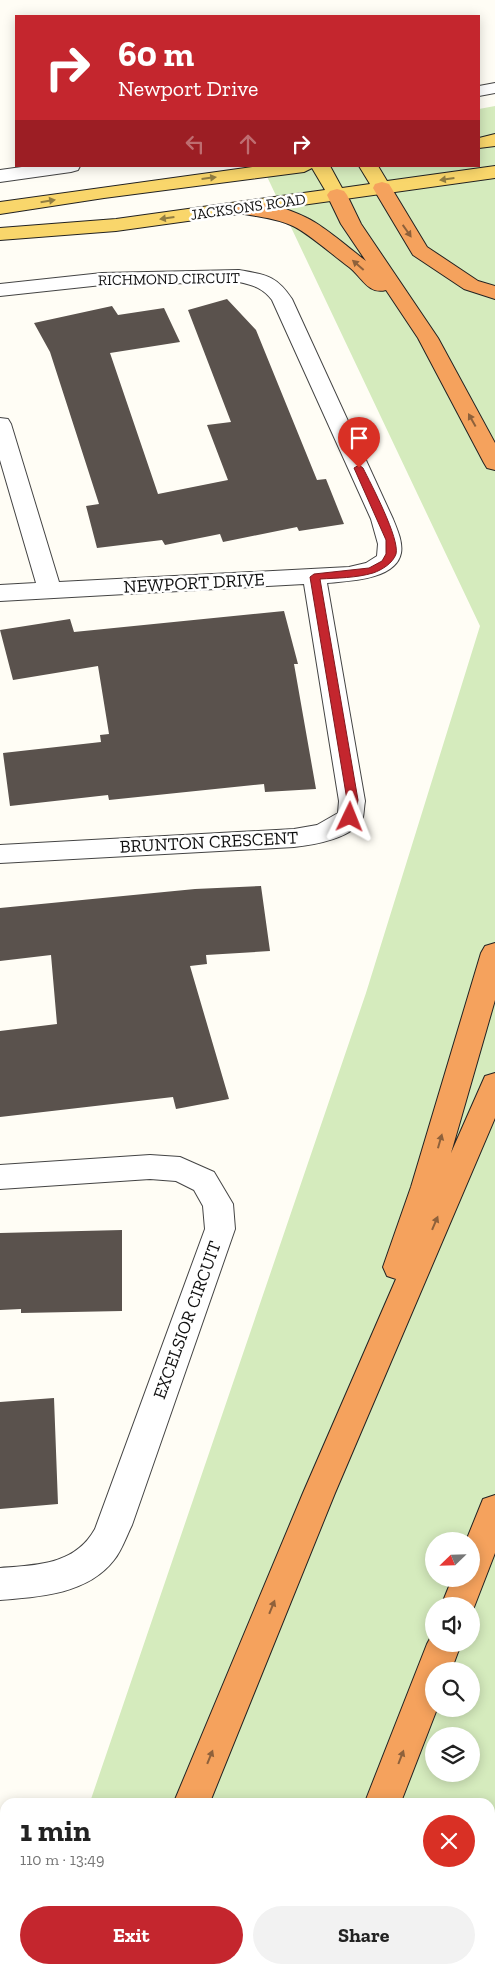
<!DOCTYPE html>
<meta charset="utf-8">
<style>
:root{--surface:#fff;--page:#f2f2f2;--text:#222;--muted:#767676;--accent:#c4262e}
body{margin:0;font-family:"Zilla Slab",serif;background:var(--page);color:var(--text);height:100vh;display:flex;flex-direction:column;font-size:19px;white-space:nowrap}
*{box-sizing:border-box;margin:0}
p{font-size:16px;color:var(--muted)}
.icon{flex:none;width:28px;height:28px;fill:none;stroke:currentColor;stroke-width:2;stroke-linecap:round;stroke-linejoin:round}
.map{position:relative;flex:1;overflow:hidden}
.panel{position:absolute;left:0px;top:1798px;width:495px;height:176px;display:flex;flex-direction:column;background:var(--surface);border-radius:15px 15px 0 0;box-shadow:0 2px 12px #0003}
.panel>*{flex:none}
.guide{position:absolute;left:15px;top:15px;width:465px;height:152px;border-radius:0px;box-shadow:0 2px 12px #0003;background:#c4262e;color:#fff;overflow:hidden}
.needle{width:32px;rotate:247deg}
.fabs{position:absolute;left:425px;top:1532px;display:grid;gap:10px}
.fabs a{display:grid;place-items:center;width:55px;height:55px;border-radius:50%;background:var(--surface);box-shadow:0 2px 12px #0003;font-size:25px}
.pin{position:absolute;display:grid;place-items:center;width:42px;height:42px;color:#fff;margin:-51px -21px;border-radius:50% 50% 50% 0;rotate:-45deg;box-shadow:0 0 5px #0007}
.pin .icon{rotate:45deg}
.me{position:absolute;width:55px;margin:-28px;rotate:2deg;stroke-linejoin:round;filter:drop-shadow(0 0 4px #0008)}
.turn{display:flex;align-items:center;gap:18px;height:105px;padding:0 20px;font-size:22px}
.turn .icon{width:65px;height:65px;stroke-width:2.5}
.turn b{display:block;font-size:35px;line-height:42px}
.lanes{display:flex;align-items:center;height:48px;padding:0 20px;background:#0003;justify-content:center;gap:25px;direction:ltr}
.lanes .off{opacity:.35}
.round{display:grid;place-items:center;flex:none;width:52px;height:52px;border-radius:26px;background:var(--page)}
.overview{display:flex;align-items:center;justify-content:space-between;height:85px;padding:0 20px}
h1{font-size:30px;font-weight:700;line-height:38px}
.primary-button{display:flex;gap:10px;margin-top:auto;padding:10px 20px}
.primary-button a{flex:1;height:58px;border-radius:30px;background:var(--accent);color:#fff;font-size:20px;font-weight:700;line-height:58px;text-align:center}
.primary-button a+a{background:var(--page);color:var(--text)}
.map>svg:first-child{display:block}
</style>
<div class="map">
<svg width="495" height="1973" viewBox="0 0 495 1973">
<rect width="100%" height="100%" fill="#fffdf5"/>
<path fill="#d5ebbd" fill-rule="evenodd" d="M495,106V1973H32L34,1969H490V1802H90L366,993L480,626L262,166H479V109ZM434,1541H471V1579H434ZM434,1606H471V1644H434ZM434,1671H471V1709H434ZM434,1736H471V1774H434Z"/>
<path fill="#5a524d" d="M227,299L256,330L317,480L326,479L344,524L299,531L297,527L223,542L220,534L165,545L162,540L97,548L86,506L99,504L50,352L34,323L112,306L118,315L164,308L180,342L110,353L158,494L228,480L207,425L231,422L188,310Z
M284,611L298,664H294L316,789L265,792L264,784L109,800L108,795L10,806L3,753L101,742L100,735L109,734L98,666L13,680L0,630L70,619L74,632Z
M261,886L270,951L206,955L207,964L190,966L229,1099L176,1109L173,1097L0,1117V1031L57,1024L51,955L0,961V908L195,889Z
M122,1230V1311L21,1313V1309L0,1310V1233Z
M54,1398L58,1504L0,1509V1402Z"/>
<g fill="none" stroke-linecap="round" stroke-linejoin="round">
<defs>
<path id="minor" d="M495,83V93L479,96V86Z
M29,166H80L78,170L71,172L0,182V170Z
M239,270C266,275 276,275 292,299L393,519C397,529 403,542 401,553C396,580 348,581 327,583L365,801C364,806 364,812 363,817C356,838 313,845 294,847L0,863V845L294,829L317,825L338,813L339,801L304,584L0,601V585L36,583L0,460V418L8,419L11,424L59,582L349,567L366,563L377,556L378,544L371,519L272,300C263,288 253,285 239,282L102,285L0,296V284L102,273Z
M150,1155L180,1157L214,1172L233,1204L235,1229L132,1525C126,1537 122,1550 114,1560C88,1594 39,1597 0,1600V1568C37,1565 75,1565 95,1529L205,1229L203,1206L194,1190L176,1181L150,1179L0,1189V1165Z"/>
<path id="primary" d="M495,134V146L479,148V138Z
M259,166H330L342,188L370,184L359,166H378L387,181L495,166V178L116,231L0,240V228L116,219L325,190L312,168L304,172L104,198L0,214V202Z"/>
<path id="motorway" d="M382,182L389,184L427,247L478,281L495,286V299L464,289L413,255L373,188L375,184Z
M337,189L344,191L347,195L361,224L438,338L495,443V470L487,468L484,463L418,338L386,290C368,295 362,277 349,267C334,256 308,233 293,226C274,217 255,217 236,212L233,208L236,204C257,199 288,208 307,218C324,226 350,249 366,261L341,224L327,195L330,191Z
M495,943V1000L451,1153L485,1076L495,1073V1118L335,1493L210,1802H174L303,1493L396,1279L387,1276L383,1267L411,1187L481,953L485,946Z
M495,1495V1553L471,1615V1606H441L452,1579H471V1541H466L483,1499Z
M434,1631V1644H461L451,1671H434V1709H437L401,1802H365L427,1644Z
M104,1969H142L140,1973H102Z
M301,1969H339L337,1973H299Z"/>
</defs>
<use href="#minor" stroke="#444" stroke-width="2"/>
<use href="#primary" stroke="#222" stroke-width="2"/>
<use href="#motorway" stroke="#222" stroke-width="2"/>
<use href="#minor" fill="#fff" fill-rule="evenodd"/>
<use href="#primary" fill="#f9d66b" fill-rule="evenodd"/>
<use href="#motorway" fill="#f5a25d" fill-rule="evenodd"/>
</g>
<defs><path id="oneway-solid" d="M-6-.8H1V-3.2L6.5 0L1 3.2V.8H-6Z" transform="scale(1.25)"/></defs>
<g fill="#917d42">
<use href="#oneway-solid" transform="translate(209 178) rotate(-7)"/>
<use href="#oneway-solid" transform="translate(447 179) rotate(172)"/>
<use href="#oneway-solid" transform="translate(48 201) rotate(-9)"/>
<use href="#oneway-solid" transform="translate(167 218) rotate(172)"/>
</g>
<g fill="#8e613b">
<use href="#oneway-solid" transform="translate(407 231) rotate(55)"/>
<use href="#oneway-solid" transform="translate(358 265) rotate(-139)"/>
<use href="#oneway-solid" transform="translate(472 420) rotate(-119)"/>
<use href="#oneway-solid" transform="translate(440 1141) rotate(-74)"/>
<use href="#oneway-solid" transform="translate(435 1223) rotate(-67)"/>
<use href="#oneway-solid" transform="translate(272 1607) rotate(-68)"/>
<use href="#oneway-solid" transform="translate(210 1757) rotate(-68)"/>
<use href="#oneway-solid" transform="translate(401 1757) rotate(-69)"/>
</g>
<path fill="#c4262e" stroke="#7f191e" d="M359,465L363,468C371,484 400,539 396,554C393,563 382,570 373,573C356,578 337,578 320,579L358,800L355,817L350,821L345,817L347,800L310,577L314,574L369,568L382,561L386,554V540L354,468Z"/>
<g text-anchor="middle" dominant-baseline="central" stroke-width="5" stroke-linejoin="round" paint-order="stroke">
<g font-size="15" fill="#111" stroke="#fff">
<text transform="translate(248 207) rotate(-8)">JACKSONS ROAD</text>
<text transform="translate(169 279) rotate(-1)">RICHMOND CIRCUIT</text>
</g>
<g font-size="18" fill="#111" stroke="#fff">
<text transform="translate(194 583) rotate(-3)">NEWPORT DRIVE</text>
<text transform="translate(209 842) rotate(-3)">BRUNTON CRESCENT</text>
<text transform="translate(187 1320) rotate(-70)">EXCELSIOR CIRCUIT</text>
</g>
</g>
</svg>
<div class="fabs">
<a><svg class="needle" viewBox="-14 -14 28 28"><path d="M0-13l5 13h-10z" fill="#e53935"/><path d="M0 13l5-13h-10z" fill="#767676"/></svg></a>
<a><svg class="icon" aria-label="sound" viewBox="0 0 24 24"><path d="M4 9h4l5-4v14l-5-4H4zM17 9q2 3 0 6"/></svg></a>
<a><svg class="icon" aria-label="search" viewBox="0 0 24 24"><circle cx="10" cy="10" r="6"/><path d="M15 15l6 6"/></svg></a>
<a><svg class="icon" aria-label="layers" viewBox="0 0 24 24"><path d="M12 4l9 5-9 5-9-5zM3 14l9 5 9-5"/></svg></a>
</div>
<div class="pin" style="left:359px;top:468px;background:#d93025"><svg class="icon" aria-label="arrive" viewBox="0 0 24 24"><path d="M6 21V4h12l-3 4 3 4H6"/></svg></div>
<svg class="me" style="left:350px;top:817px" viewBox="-20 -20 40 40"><path d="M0-17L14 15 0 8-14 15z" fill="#c4262e" stroke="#fff" stroke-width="4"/></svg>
<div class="guide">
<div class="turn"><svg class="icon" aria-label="right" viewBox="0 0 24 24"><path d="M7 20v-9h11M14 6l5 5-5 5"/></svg><div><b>60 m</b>Newport Drive</div></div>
<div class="lanes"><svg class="icon off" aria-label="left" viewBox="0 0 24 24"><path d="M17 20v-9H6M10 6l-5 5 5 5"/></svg><svg class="icon off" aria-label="ahead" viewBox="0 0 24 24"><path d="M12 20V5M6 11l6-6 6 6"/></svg><svg class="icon" aria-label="right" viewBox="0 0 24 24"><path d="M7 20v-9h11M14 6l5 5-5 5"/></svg></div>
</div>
<section class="panel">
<div class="overview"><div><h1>1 min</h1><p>110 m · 13:49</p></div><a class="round" style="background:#d93025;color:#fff"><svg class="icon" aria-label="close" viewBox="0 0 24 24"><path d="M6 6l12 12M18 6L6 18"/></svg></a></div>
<div class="primary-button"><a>Exit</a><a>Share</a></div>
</section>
</div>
